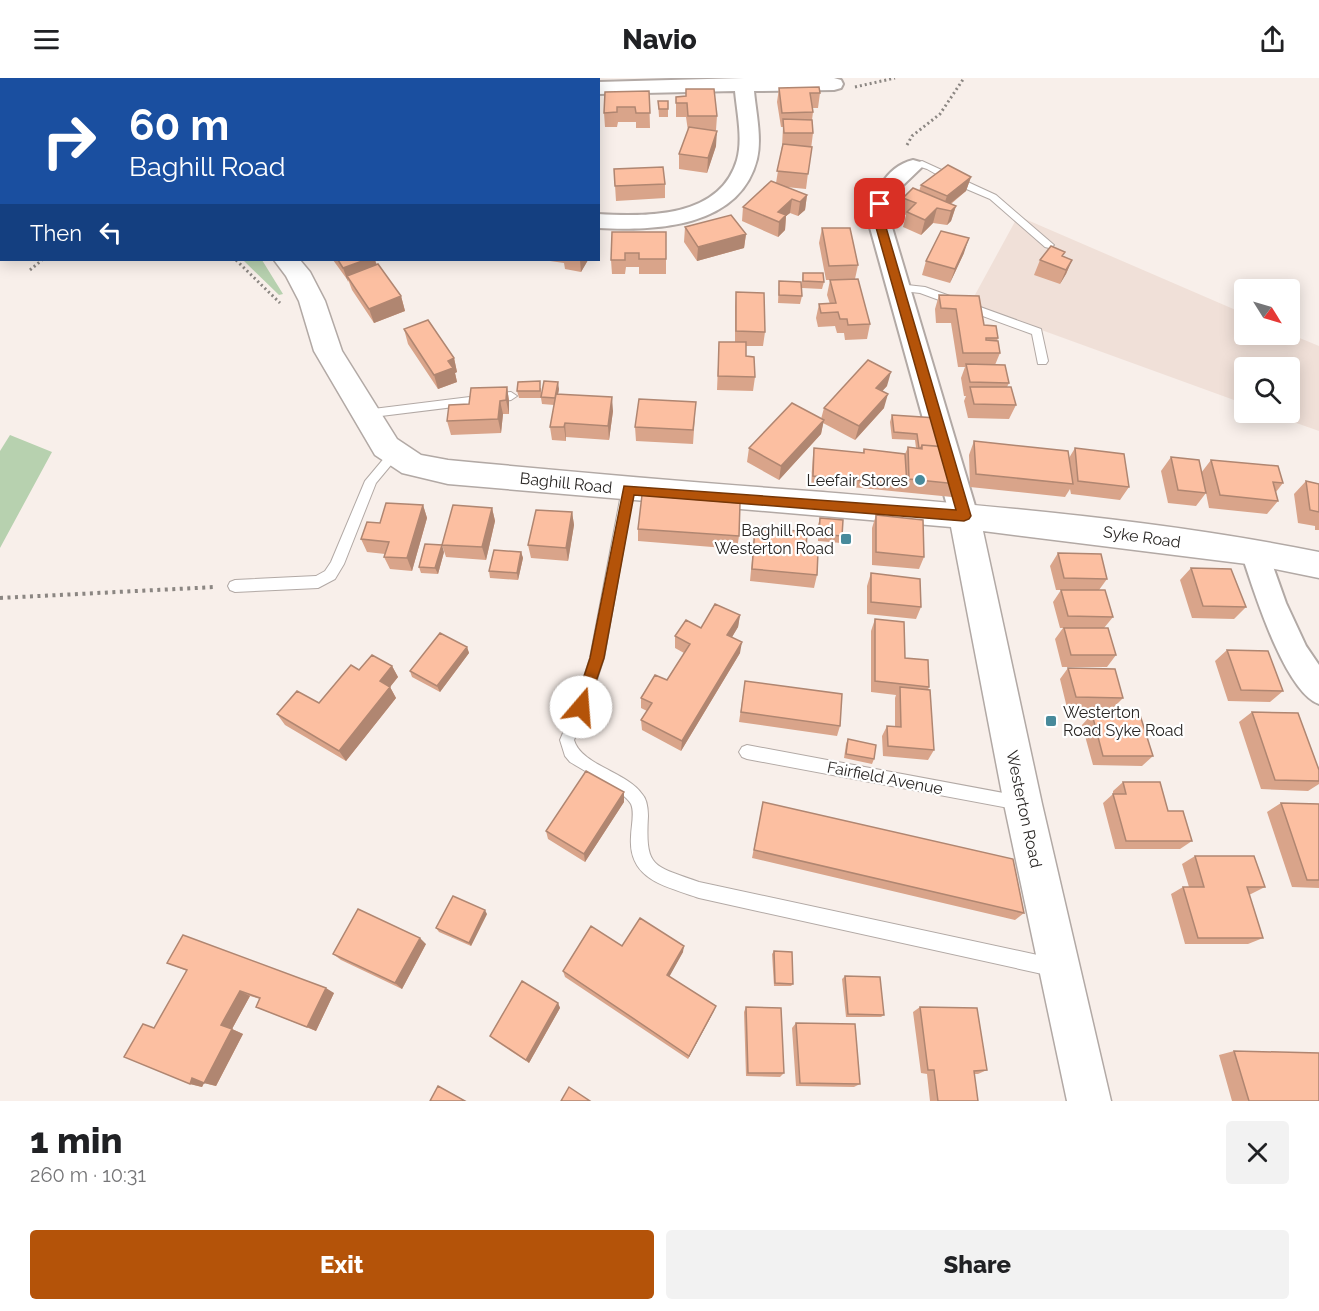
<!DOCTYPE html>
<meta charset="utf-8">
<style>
:root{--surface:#fff;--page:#f2f2f2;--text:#202124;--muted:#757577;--accent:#b45309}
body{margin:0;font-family:Raleway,sans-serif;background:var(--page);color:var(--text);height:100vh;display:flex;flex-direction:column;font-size:22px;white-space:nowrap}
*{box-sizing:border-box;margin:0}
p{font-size:20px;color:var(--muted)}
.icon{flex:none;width:33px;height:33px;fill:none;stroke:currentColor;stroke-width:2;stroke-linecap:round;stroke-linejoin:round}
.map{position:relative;height:1023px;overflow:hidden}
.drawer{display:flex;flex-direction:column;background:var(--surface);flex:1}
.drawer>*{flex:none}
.top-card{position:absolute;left:0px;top:0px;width:600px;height:183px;box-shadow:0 3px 15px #0003;background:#1a4fa0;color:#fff;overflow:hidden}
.needle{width:39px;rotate:127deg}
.controls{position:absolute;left:1234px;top:201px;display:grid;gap:12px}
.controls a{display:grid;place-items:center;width:66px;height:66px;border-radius:6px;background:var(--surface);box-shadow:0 3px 15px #0003;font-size:30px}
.pin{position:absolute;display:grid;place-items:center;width:51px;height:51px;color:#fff;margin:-26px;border-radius:12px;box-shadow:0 3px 9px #0006}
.me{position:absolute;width:66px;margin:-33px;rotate:18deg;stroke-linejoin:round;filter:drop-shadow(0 0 4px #0008)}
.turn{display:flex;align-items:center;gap:21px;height:126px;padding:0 30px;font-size:27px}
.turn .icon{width:78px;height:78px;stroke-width:2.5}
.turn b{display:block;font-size:42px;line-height:51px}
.then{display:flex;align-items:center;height:57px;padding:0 30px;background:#0003;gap:12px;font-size:22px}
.round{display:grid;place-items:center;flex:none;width:63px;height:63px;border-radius:6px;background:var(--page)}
.headline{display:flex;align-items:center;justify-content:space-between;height:102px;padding:0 30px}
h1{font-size:36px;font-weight:800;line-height:45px}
.button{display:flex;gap:12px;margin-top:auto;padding:12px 30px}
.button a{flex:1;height:69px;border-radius:6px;background:var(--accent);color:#fff;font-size:24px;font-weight:800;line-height:69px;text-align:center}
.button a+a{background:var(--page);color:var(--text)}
header{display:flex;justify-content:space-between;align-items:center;height:78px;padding:0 30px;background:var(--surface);font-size:27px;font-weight:800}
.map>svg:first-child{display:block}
</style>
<header><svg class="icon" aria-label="menu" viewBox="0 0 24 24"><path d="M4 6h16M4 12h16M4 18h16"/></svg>Navio<svg class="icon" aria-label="share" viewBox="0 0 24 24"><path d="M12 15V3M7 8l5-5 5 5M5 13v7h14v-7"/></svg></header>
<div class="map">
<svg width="1319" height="1023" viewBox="0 0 1319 1023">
<rect width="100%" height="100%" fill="#f8efea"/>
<path fill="#f0e0d8" d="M1018,138L1245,236V256H1290L1319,268V353L1268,335L1290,334V290H1245V326L970,226Z"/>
<path fill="#b7d1af" d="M243,182H262L283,216L279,217Z
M10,357L52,374L0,470V373Z"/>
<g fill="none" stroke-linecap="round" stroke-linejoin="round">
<defs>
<path id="service" d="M922,83L996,117L1054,167L1049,170L1045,169L990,121L950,104L927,91L921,89L913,91L908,88Z
M898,206L925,209L1041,251L1048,283L1046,286H1038L1032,256L920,215L894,212L893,210Z
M511,314L517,318L511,322L365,340L359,336L365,332Z
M395,370L401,375L376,405L344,486L335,501L318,510L235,514L230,512L228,508L230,504L235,502L316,498L325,493L331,484L365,403L391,372Z
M628,406L634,411L604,580L588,629L574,662C581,687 627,694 642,716C647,721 648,732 648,738C645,791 653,787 699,804L1056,881L1062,884L1065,890L1062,896L1056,899L699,820C666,808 628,802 631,759C631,749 635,735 631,726C623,712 584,693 570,684L565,678L560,662L574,629L590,580L622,411Z
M747,667L1020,718L1025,720L1028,725L1025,730L1020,732L747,681L742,679L739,674L742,669Z"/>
<path id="minor" d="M162,0H180L161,2Z
M744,0H834L841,2L843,6L841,10L834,12L754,13C756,35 762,60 757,81C740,150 655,153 598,150V136C647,139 720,140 737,82C743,61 737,35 735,13L598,16V4Z
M0,80H2V93H0Z
M913,82L920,84L923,88L898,112L892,127L891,146L978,438L974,446L964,449L954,446L950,438L869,146C872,119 884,89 913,82Z
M1255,463L1265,466L1286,525L1306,568L1319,587V626C1284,613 1253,510 1241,474L1245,466Z"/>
<path id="tertiary" d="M17,0H39L40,2H18Z
M274,182H300L310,194L325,223L342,273L397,361L421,377L448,382C573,394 698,405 823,414C989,428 1156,441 1319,474V500L1255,487L983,453L1042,726L1111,1023H1067L1004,726L951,449L448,406L402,395L375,377L314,273L299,223L286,198Z"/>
</defs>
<use href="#service" stroke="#b2a9a5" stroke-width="2"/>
<use href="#minor" stroke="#b2a9a5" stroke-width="4"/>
<use href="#tertiary" stroke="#b2a9a5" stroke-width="3"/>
<path stroke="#8b8682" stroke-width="3" stroke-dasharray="2 3" stroke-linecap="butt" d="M855,9L895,0
M907,67L912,58L940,36L964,0
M236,182L280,225
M30,192L42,182"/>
<path stroke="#8b8682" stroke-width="4" stroke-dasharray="3 4.5" stroke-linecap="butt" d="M0,520L215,509"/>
<use href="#service" fill="#fff" fill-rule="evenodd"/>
<use href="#minor" fill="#fff" fill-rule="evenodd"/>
<use href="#tertiary" fill="#fff" fill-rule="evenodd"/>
</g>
<path fill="#d9a48a" d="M779,10L820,15L818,30H812L813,34L812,42L813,55L806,111L786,109L807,117L805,132L798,138L790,135L786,138L785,152L778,159L742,143L743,129L776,105L782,68L783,49H781L777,24Z
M686,11L717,38L716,52H711L716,68L707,95L679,91V76L688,53L686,39H676V19L686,18Z
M649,13L650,50H636V44H618L617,49H605L604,35Z
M658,23H668V39H659Z
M0,30L1,31L2,30V61L0,60Z
M614,91L665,106V120L616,123Z
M971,99L966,113L951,126L956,128L951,143L947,147L933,145L921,157L903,149L906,137L899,134L903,120L919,113L921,107Z
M2,101V133H0V102Z
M685,149L746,156L744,170L697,183L684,164Z
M822,150L858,187L855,201L870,246L867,261L845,262L844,255H837L835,248L818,249L816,240L819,226H830L827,217L830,202H834H826L819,165Z
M666,154V196H639V189H626L625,196H612L611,182Z
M964,175L950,205L922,197L926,183Z
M1063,178L1072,182L1066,196L1060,206L1034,197L1040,182Z
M333,182H375L377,187L401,218L405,233L374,245L352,212L349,204Z
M543,182H588L581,194L565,191L564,185Z
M803,195L824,204L822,211L802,210V202Z
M779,203L802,218L800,226L778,225Z
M736,214L765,254L763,268H746V278L755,299L753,313L717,312L719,264H735V229Z
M939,217L984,247L998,260L997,263L1000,275L995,287L1009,305L1007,309L1016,327L1009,341L968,340L964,323L966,318H964L961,300L965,289H958L951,245H936L935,231Z
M404,251L454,280L457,294L455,295L457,304L438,311L408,266Z
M887,308L882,313L884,330L855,362L823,345L821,356L779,402L747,384L749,370L821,341L824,330Z
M507,309L509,323V336H503L501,355L451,357L447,343L469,326Z
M541,310V317L559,311L558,316L613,333L609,362L566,359V363L552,362L550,349L554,327L542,326L541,320H519L517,313Z
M892,337L944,369L957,406L952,419L811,405L813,377L814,370L863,375L864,371L905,376L908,369L916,370L915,362L892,361L890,344Z
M695,338L693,366L636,363L635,349Z
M974,363L1069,380L1075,370L1129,409L1120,422L1071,416L1070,411L1065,419L970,409L969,377Z
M1171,379L1201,395L1211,382L1283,405L1276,414L1278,423L1267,436L1209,430L1206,415L1196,428L1168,425L1161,393Z
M1306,403L1319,406V452H1315V448L1298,445L1294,416Z
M423,427L427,440L412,493L390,491L384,479L385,476L367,474L361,461L380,445Z
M492,430L495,443L486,482L446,479L442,467Z
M572,434L574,447L568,483L531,480L528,467Z
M876,437L924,479L919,491L872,487V450Z
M820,440L842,458L841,465L818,463V447Z
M755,449L817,497L814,510L750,503Z
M638,451L739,458L737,471L638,463Z
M444,474L438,496L421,495L419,489Z
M521,474L523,480L518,502L490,500L489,493Z
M1058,475L1107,501L1099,512L1113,539L1104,550L1116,577L1107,589H1062L1055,561L1063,550H1060L1053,524L1061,512H1056L1050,488Z
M1191,490L1246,529L1234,541L1192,540L1180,502Z
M871,495L921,529L916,541L867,536V508Z
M740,537L738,549L732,559L740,575L681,673L642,652L641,642L647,633L641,630V620L667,602L684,575L675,570V558Z
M875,541L905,580L929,609L928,612L934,672L928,682L883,678L882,658L887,648L895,649V620L896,617L871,614V553Z
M467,569L469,575L440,614L412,599L410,593Z
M1227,572L1283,613L1270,624L1228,623L1215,583Z
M392,588L398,599L390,609L396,620L346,683L285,647L277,636L319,625L359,592Z
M1068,590L1123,620L1113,630H1067L1060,601Z
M745,603L840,648L837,658L739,644Z
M1252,634L1319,692V706L1308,713L1261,711L1239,644Z
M1092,636L1153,678L1142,688L1093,687L1082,647Z
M848,661L874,681L872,686L844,680L846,666Z
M1123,704L1168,733L1192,763L1180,771H1115L1103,725L1113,716V713Z
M624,714V724L585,784L548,761L546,753Z
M763,724L1024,835L1015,842L752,780Z
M1281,725L1319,726V810L1292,809L1267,734Z
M1195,778L1265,809L1249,817L1263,860L1248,866H1185L1171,816L1183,809H1189L1182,786Z
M487,836L471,868L439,854L436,850Z
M426,866L402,911L341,882L333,876Z
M622,868L683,874L669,898L714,933L688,981L565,899L563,893Z
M774,873L793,906L791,908H774L772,876Z
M167,885L334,915L316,953L256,929L260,921L250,918L232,951L243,956L216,1008L204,1005L202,1009L190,1006L143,946L155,950L187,893Z
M845,898L884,937L881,939H846L842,901Z
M558,925L560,930L529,985L494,962L490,958Z
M746,929L784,995L780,999L746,998L744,934Z
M920,929L987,992L978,996H974L978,1023H930L927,996L921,995L913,934Z
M796,945L860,1006L854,1009L796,1008L792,950Z
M1234,973L1319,1023H1232L1219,977Z"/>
<path fill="#b08671" d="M237,0H248V2H236Z
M422,0H453L454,2H418Z
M717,53L716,68L707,95L708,80Z
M971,99L966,113L942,132L947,118Z
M807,117L805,132L798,138L800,124Z
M792,121L790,135L786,138L785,152L778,159L779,144L778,134Z
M956,128L951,143L947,147L951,133Z
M937,130L933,145L921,157L925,142Z
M746,156L744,170L697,183L698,169Z
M969,160L964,175L950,205L955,191Z
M365,182H375L378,193L347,198L348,204L343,190Z
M580,182H588L581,194Z
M1072,182L1066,196L1060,206L1066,192Z
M401,218L405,233L374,245L369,231Z
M454,280L457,294L455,295L457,304L438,311L434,297L448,283Z
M891,294L887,308L872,324L876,310Z
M558,304L559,311L556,327L555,320Z
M507,309L509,323V336L506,322Z
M888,316L884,330L855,362L859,348Z
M612,319L613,333L609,362L608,348Z
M500,323L503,336L501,355L498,341Z
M824,342L821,356L779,402L781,388Z
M565,345L566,359V363L564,349Z
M423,427L427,440L412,493L407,480Z
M492,430L495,443L486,482L482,469Z
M572,434L574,447L568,483L566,470Z
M442,467L444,474L438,496L435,490Z
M521,474L523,480L518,502L517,495Z
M740,537L738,549L726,569L727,557Z
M742,564L740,575L681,673L682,663Z
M467,569L469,575L440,614L437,608Z
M392,588L398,599L390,609L396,620L346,683L339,673L380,603Z
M624,714V724L585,784L584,776Z
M485,832L487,836L471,868L469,865Z
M420,860L426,866L402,911L395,905Z
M684,868L683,874L667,903V897Z
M326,910L334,915L316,953L307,949Z
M240,913L250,918L232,951L243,956L216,1008L204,1005L221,947Z
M558,925L560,930L529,985L526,982Z
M716,928L714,933L688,981L689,978Z
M192,1000L205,1003L202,1009L190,1006Z"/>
<path fill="#fcbfa1" stroke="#b08671" stroke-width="1.5" d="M208,0H237L236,2H207Z
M407,0H422L418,2H409Z
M819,9L820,15H810L813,34L782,35L779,10Z
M686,11H714L717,38H688L687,25H676V19L686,18Z
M649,13L650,35H636L635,29H617V34L604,35L605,14Z
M658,23H668V31H659Z
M2,30V49L0,48V31Z
M783,41L812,42L813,55H784Z
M689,49L717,53L708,80L679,76Z
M783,66L812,69L808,96L777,93Z
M948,87L971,99L947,118L921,107Z
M663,89L665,106L615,108L614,91Z
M2,101V122L0,121V102Z
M771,103L807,117L800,124L792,121L778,134L786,137L779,144L743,129Z
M913,110L956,128L951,133L937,130L925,142L907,134L916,125L903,120Z
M731,137L746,156L698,169L685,149Z
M822,150H850L858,187L829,188Z
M941,153L969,160L955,191L926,183Z
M612,154H666V181H639V175H625V182H611Z
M1051,168L1065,174L1062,178L1072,182L1066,192L1040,182Z
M338,182H365L343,190Z
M378,186L401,218L369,231L347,198Z
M803,195H823L824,204L803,203Z
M858,201L870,246L848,247L847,241H840L838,234L821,235L819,226L836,225L830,202Z
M779,203L801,204L802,218L779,217Z
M736,214L764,215L765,254L736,253Z
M939,217L979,218L984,247L996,248L998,260H986V262L998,263L1000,275H963L956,231L941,230Z
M428,242L454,280L448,283L453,290L434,297L404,251Z
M719,264H746V278L754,279L755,299L718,298Z
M868,282L891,294L876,310L888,316L859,348L824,330Z
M966,286L1005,287L1009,305L970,304Z
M540,303V313H517L518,304Z
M544,303L558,304L555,320L541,319Z
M507,309L506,322L500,323L498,341L447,343L449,327L469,326L471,310Z
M970,309H1011L1016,327L974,326Z
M556,316L612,319L608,348L565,345L564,349H550Z
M639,321L696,324L693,352L635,349Z
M792,325L824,342L781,388L749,370Z
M892,337L937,340L944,369L922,367L921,370H919L917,356L894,354Z
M974,363L1068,373L1073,406L976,396Z
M922,367L948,369L957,406L909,401L908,369L922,371Z
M814,370L864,375V371L905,376L907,407L813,398Z
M1075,370L1124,376L1129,409L1078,403Z
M1171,379L1199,382L1206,415L1178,412Z
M1211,382L1278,388L1283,405L1273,404L1278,423L1220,417Z
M1306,403L1319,406V434L1310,432Z
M642,417L740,425L739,458L638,451Z
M386,425L423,427L407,480L384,479L389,464L361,461L367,444L380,445Z
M453,427L492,430L482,469L442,467Z
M536,432L572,434L566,470L528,467Z
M876,437L923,442L924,479L876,474Z
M820,440L843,442L842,458L819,456Z
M755,449L807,454L806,473L818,474L817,497L752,491Z
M425,466L442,467L435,490L419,489Z
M494,472L521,474L517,495L489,493Z
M1058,475L1101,476L1107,501L1064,500Z
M1191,490L1231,491L1246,529L1203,528Z
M871,495L920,501L921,529L871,524Z
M1061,512H1105L1113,539L1068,538Z
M715,526L740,537L727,557L742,564L682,663L641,642L652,625L641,620L655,597L667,602L690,566L675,558L686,542L701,550Z
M875,541L904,544L905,580L928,582L929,609L875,603Z
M1064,550H1108L1116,577H1071Z
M440,555L467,569L437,608L410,593Z
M1227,572L1268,573L1283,613L1241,612Z
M372,577L392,588L380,603L390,609L339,673L277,636L297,613L319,625L351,587L359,592Z
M1068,590L1115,591L1123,620L1076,619Z
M745,603L842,616L840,648L741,634Z
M900,609L930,612L934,672L888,668L887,648L901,649Z
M1252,634L1298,635L1319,692V703L1275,702Z
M1092,636L1140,637L1153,678H1103Z
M848,661L876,667L874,681L846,676Z
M586,693L624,714L584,776L546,753Z
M1123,704H1160L1168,733H1183L1192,763H1126L1113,716H1126Z
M763,724L1013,781L1024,835L754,772Z
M1281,725L1319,726V802H1307Z
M1195,778H1254L1265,809H1247L1263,860H1198L1183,809H1204Z
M453,818L485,832L469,865L436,850Z
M358,831L420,860L395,905L333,876Z
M640,840L684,868L667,897L716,928L689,978L563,893L591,848L622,868Z
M183,857L326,910L307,949L256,929L260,920L240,913L221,947L232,951L204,1005L192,1000L190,1006L124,979L143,946L154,950L187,892L167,885Z
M774,873L792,874L793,906L775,905Z
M845,898L880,899L884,937L848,936Z
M522,903L558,925L526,982L490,958Z
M746,929L781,930L784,995H748Z
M920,929L977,930L987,992L974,993L978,1023H938L934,992H928Z
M796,945L855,946L860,1006L800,1005Z
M1234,973L1319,975V1023H1249Z
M438,1008L465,1023H430Z
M569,1009L590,1023H561Z"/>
<path fill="#b45309" stroke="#753606" stroke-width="1.5" d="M880,123L885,126V146L971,438L969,441L964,443L634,417L604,580L586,633L581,635L576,633L574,629L590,580L624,408L956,432L875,146L876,126Z"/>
<g fill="#488a9b" stroke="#fff" stroke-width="2">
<circle cx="920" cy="402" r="6"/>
<rect x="840" y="455" width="12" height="12" rx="3"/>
<rect x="1045" y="637" width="12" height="12" rx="3"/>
</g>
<g text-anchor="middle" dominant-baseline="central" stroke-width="4.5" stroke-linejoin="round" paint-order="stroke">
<g font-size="16" fill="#292624" stroke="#fff" text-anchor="end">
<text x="908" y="402">Leefair Stores</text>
<text x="834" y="452">Baghill Road<tspan x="834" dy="18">Westerton Road</tspan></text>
<text x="1063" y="634" text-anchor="start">Westerton<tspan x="1063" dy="18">Road Syke Road</tspan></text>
</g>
<g font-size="16" fill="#292624" stroke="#fff">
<text transform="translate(566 405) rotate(6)">Baghill Road</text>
<text transform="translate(1142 459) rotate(8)">Syke Road</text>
<text transform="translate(885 700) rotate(11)">Fairfield Avenue</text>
<text transform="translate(1024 731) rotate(78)">Westerton Road</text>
</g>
</g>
</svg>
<div class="controls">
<a><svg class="needle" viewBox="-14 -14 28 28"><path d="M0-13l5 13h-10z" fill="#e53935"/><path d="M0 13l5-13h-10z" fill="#757577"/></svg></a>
<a><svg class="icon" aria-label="search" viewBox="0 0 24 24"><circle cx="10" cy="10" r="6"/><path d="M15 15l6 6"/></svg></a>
</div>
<div class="pin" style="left:880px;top:126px;background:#d93025"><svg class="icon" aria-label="arrive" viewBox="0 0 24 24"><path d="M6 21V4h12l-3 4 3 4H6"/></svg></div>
<svg class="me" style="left:581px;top:629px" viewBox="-20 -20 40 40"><circle r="19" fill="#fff"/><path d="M0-13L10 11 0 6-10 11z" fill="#b45309"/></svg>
<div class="top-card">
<div class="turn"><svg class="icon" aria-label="right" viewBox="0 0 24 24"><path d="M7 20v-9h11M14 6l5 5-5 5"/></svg><div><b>60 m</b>Baghill Road</div></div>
<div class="then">Then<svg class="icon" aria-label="left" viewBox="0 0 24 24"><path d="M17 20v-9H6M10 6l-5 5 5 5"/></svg></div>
</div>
</div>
<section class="drawer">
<div class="headline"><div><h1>1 min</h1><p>260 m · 10:31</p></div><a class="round"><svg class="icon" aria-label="close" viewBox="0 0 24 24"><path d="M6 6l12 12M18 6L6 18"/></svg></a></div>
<div class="button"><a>Exit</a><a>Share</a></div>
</section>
